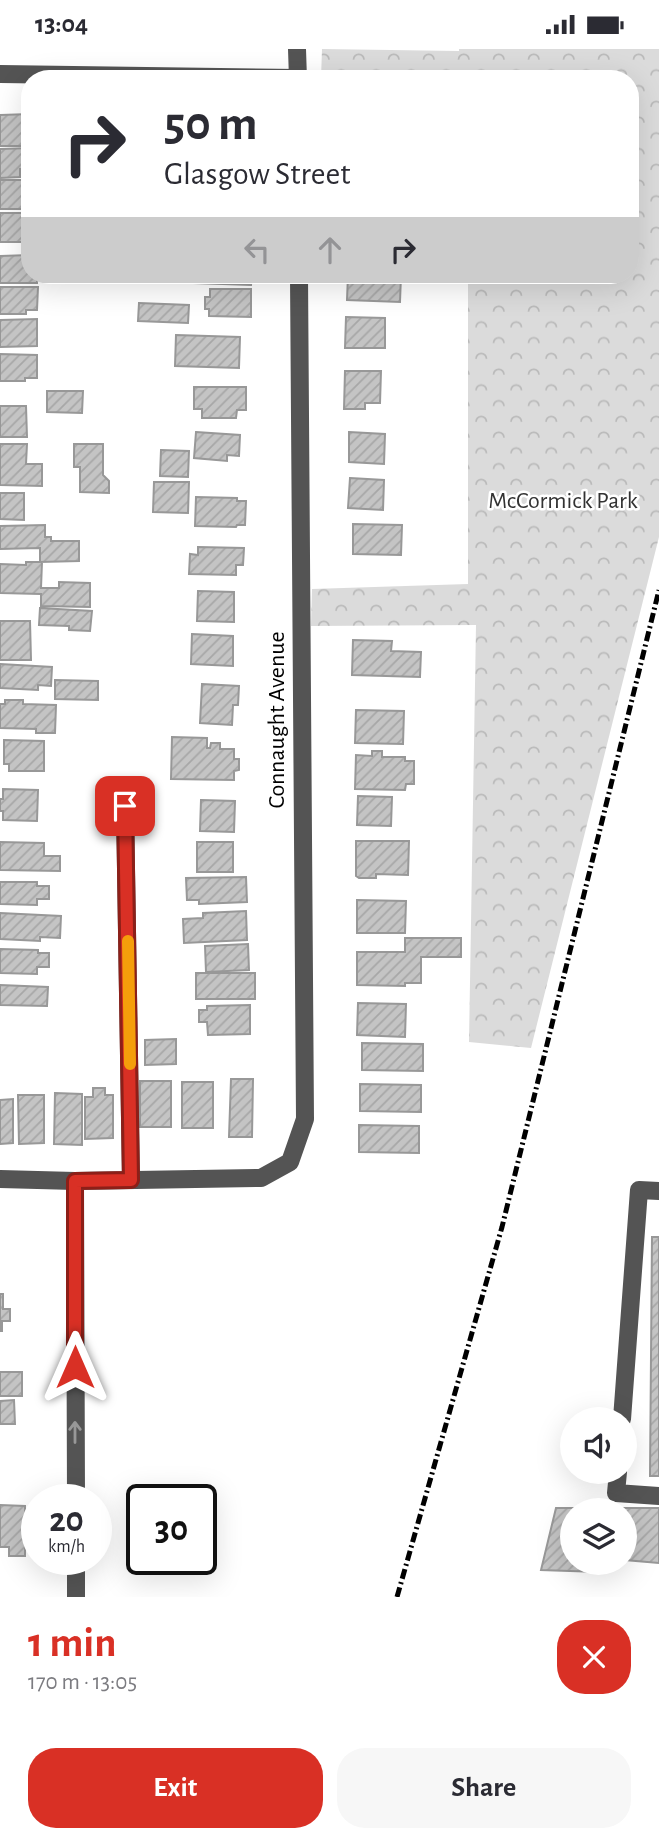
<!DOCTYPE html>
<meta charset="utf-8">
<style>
:root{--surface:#fff;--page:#f7f7f7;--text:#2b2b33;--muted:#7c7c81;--accent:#d93025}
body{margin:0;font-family:"Alegreya Sans",sans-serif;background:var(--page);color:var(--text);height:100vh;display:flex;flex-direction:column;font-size:26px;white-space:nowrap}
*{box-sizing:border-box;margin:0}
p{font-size:23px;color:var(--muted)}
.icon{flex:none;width:38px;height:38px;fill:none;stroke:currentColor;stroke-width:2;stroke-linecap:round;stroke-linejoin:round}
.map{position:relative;height:1548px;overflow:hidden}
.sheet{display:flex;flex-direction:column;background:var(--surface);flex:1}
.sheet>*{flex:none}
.guide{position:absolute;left:21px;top:21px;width:618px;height:214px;border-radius:28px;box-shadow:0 7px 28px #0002;background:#fff;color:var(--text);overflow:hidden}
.tools{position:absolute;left:560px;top:1358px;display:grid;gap:14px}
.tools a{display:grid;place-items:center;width:77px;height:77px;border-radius:50%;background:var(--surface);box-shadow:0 7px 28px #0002;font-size:35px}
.speed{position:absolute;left:21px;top:1435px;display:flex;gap:14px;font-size:35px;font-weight:700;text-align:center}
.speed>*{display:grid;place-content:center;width:91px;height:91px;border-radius:50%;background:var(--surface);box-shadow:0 7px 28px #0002;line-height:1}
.speed small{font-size:18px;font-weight:400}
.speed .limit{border:4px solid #111;border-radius:10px;background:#fff;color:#111}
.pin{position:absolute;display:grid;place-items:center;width:60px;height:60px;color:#fff;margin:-30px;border-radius:14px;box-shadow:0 4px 10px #0006}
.me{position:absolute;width:77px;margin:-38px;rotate:0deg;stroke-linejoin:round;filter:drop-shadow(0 0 5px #0008)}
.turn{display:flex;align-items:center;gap:24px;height:147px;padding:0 28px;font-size:32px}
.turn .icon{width:91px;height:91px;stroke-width:2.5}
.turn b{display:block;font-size:49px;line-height:60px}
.lanes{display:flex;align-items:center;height:66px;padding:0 28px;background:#0003;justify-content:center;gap:35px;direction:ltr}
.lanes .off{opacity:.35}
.round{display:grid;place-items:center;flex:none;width:74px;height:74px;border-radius:28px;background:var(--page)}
.summary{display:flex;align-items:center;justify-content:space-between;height:119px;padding:0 28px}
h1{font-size:42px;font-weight:600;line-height:52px;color:var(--accent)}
.cta{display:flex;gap:14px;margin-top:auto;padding:14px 28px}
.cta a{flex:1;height:80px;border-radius:28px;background:var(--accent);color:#fff;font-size:28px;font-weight:600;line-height:80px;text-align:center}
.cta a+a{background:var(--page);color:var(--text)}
.status{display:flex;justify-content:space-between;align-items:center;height:49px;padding:0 35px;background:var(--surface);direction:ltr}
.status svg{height:19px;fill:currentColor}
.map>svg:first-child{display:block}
</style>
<div class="status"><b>13:04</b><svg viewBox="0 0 49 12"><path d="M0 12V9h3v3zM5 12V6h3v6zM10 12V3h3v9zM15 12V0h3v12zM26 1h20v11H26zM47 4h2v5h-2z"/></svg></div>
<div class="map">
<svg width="659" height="1548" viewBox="0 0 659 1548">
<defs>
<pattern id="park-crowns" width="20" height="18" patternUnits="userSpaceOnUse" patternTransform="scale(1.75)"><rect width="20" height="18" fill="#dbdbdb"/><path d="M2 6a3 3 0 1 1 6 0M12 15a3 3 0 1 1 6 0" fill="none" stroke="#bababa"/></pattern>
<pattern id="building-hatch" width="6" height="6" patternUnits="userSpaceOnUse" patternTransform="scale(1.75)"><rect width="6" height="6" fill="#c4c4c4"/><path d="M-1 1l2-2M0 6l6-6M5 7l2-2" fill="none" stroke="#a7a7a7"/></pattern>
</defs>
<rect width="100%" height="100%" fill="#fff"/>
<path fill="url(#park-crowns)" d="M322,0L459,2V0H659V488L531,999L469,993L476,576L311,577L312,540L468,535V226H630V30H321Z"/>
<path fill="url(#building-hatch)" stroke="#989898" stroke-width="2" d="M30,65V97H0V66Z
M29,99L30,120H20V128L0,129V100Z
M0,131H24V139H30V155H24V160H0Z
M0,164H28V169H30V197H25V193H0Z
M30,206V226H37V234H0V207Z
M194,226H252L251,236L194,234Z
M348,226H401L400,253L347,251Z
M0,238H38L37,261H26V265H0Z
M210,240H251V268L209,267V260H205V248H210Z
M139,254L189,256L188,274L138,272Z
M346,268L385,269V299H345Z
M37,270V297L0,298V271Z
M176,286L240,288L239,319L175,317Z
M0,305L37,306V329H25V332H0Z
M345,322H381L380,354H365V360H344Z
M194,338H246V361H237L236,369H202V360H194Z
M47,342H83L82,364L47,363Z
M0,357H26L27,388H0Z
M196,383L240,386L239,407L227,406V412L194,409Z
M349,383L385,385L384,415L349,413Z
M0,395H27L26,415H42V437L0,436Z
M74,395H103V426L109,432V444L80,443V418H74Z
M161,401L189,402L188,428L160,427Z
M350,429L384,431L383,461L348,459Z
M154,433H189L188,464L153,463Z
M0,444H24V471L0,470Z
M196,448L237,449V452H246L245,476H237L236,478L195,477Z
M353,475L402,476L401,506L353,505Z
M45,476V488H51V492H79V512L40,513V499L0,500V477Z
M198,498L244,499L243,516H236V526L189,525L190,505L198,506Z
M26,513H42L41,539H59V533L90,534V558L41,557V545L0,544V515L26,516Z
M198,542L234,543V573L197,572Z
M40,559L92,562L90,582L69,581V577L39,576Z
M0,572H30L31,611H0Z
M192,585L233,587V617L191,615Z
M353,591L392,592L391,602L421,603L420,628L352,626Z
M0,615L52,618L51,637L38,636V641L0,639Z
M55,631L98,632V651L55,650Z
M202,635L239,637L238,656H233L232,676L200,674Z
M5,651H23V655L56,656L55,684H36V680L0,679V655H5Z
M356,661L404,662L403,695L355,694Z
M172,688L207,689V699H210L211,694H220V700H234V710H239V721L234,722V731L171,730Z
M4,691L44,692V722H9V715H4Z
M372,702H382V708H405V712H414V735H406L405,741L355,740L356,706L372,707Z
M3,740L38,741L37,772L3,771V762H0V750H3Z
M358,747L392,748L391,777L357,776Z
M201,751L235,752L234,783L200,782Z
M356,792H409L408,826L376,825V829H359L356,827Z
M0,793L44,794V807H60V822L0,821Z
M197,793H233V823H197Z
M246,828L247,853L199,855V851H187L186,829Z
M0,833H37V837H49V850H37V856L0,855Z
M357,851L406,852L405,884H357Z
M246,862L247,891L184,894L183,870L203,869V864Z
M0,864L61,867L60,889L40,888V892L0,890Z
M405,889H461V908H421V934H405V937L357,936V903H405Z
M248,895L249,921L206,923L205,897Z
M0,900L38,901V904H49V918H37V925L0,924Z
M196,924H255V950H196Z
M0,936L48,938L47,957L0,956Z
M358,954L406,955L405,988L357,986Z
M250,956V985L208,986L207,973H199V961H207V957Z
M176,990V1015L145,1016V991Z
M362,994L423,995V1022L362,1021Z
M231,1030H253L252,1088H229Z
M140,1032H171V1078H140Z
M182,1033H213V1079H182Z
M360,1035L421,1036V1063L360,1062Z
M93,1039H105V1046H113V1089L85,1090V1048H93Z
M55,1044L82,1045V1096L54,1095Z
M18,1046H44V1094L19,1095Z
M13,1050V1094L0,1095V1051Z
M359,1076L419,1077V1104L359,1103Z
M652,1188H659V1427H650Z
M0,1245H3V1260H10V1272H2V1282H0Z
M0,1323H22V1347H0Z
M14,1351L15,1375H0V1352Z
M0,1456L25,1457V1507H9V1498H0Z
M556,1459H659V1514L625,1511V1461H572V1514H601L599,1523L541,1521Z"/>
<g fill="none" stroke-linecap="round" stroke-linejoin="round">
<path stroke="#545454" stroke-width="18" d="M297,0L298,30
M0,25L298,29
M125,757L131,1131
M0,1130L75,1132L261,1129L290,1113L305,1070L299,226
M75,1132L76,1451
M622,1370L639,1141L659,1142
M618,1423L616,1444L659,1447
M76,1510V1548"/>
<path stroke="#000" stroke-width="5" stroke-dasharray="10 3.5 2 3.5" stroke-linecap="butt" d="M397,1548L502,1178L659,541"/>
</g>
<defs><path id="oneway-shaft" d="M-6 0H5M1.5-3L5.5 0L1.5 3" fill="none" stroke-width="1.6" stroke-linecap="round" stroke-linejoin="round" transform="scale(1.75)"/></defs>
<use stroke="#989898" href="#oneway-shaft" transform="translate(75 1383) rotate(-90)"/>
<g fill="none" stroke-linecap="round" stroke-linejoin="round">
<defs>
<path id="route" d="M75,1318V1132L131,1131L125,757"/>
</defs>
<use href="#route" stroke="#8d1f18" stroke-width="18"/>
<use href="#route" stroke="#d93025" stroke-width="12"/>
<path stroke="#f59e0b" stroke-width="12" d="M128,892L130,1015"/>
</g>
<g text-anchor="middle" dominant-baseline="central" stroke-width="5" stroke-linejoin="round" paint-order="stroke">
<g font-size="24" fill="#323232" stroke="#fff">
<text x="563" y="452">McCormick Park</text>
</g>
<g font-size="24" fill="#000" stroke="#fff">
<text transform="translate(277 671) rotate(-90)">Connaught Avenue</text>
</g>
</g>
</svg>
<div class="tools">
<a><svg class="icon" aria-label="sound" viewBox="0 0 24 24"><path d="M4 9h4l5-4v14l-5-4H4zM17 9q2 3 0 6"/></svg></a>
<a><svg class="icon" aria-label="layers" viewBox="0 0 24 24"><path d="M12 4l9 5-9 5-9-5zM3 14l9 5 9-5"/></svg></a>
</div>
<div class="speed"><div>20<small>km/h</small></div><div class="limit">30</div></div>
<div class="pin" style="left:125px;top:757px;background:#d93025"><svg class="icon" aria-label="arrive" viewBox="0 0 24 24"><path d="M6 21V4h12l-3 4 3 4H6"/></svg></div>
<svg class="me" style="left:75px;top:1318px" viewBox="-20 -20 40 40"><path d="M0-17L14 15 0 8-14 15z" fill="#d93025" stroke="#fff" stroke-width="4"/></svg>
<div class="guide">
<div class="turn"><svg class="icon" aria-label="right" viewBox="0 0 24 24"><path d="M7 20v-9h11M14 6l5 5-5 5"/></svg><div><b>50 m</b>Glasgow Street</div></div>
<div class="lanes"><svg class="icon off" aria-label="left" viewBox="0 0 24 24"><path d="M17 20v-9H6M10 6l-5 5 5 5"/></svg><svg class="icon off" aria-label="ahead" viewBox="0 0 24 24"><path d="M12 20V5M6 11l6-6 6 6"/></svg><svg class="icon" aria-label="right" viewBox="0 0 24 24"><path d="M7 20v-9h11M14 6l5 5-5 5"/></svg></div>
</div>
</div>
<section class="sheet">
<div class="summary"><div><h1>1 min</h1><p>170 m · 13:05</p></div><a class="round" style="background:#d93025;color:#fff"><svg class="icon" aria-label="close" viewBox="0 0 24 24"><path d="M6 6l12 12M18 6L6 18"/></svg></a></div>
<div class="cta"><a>Exit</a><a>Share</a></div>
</section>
